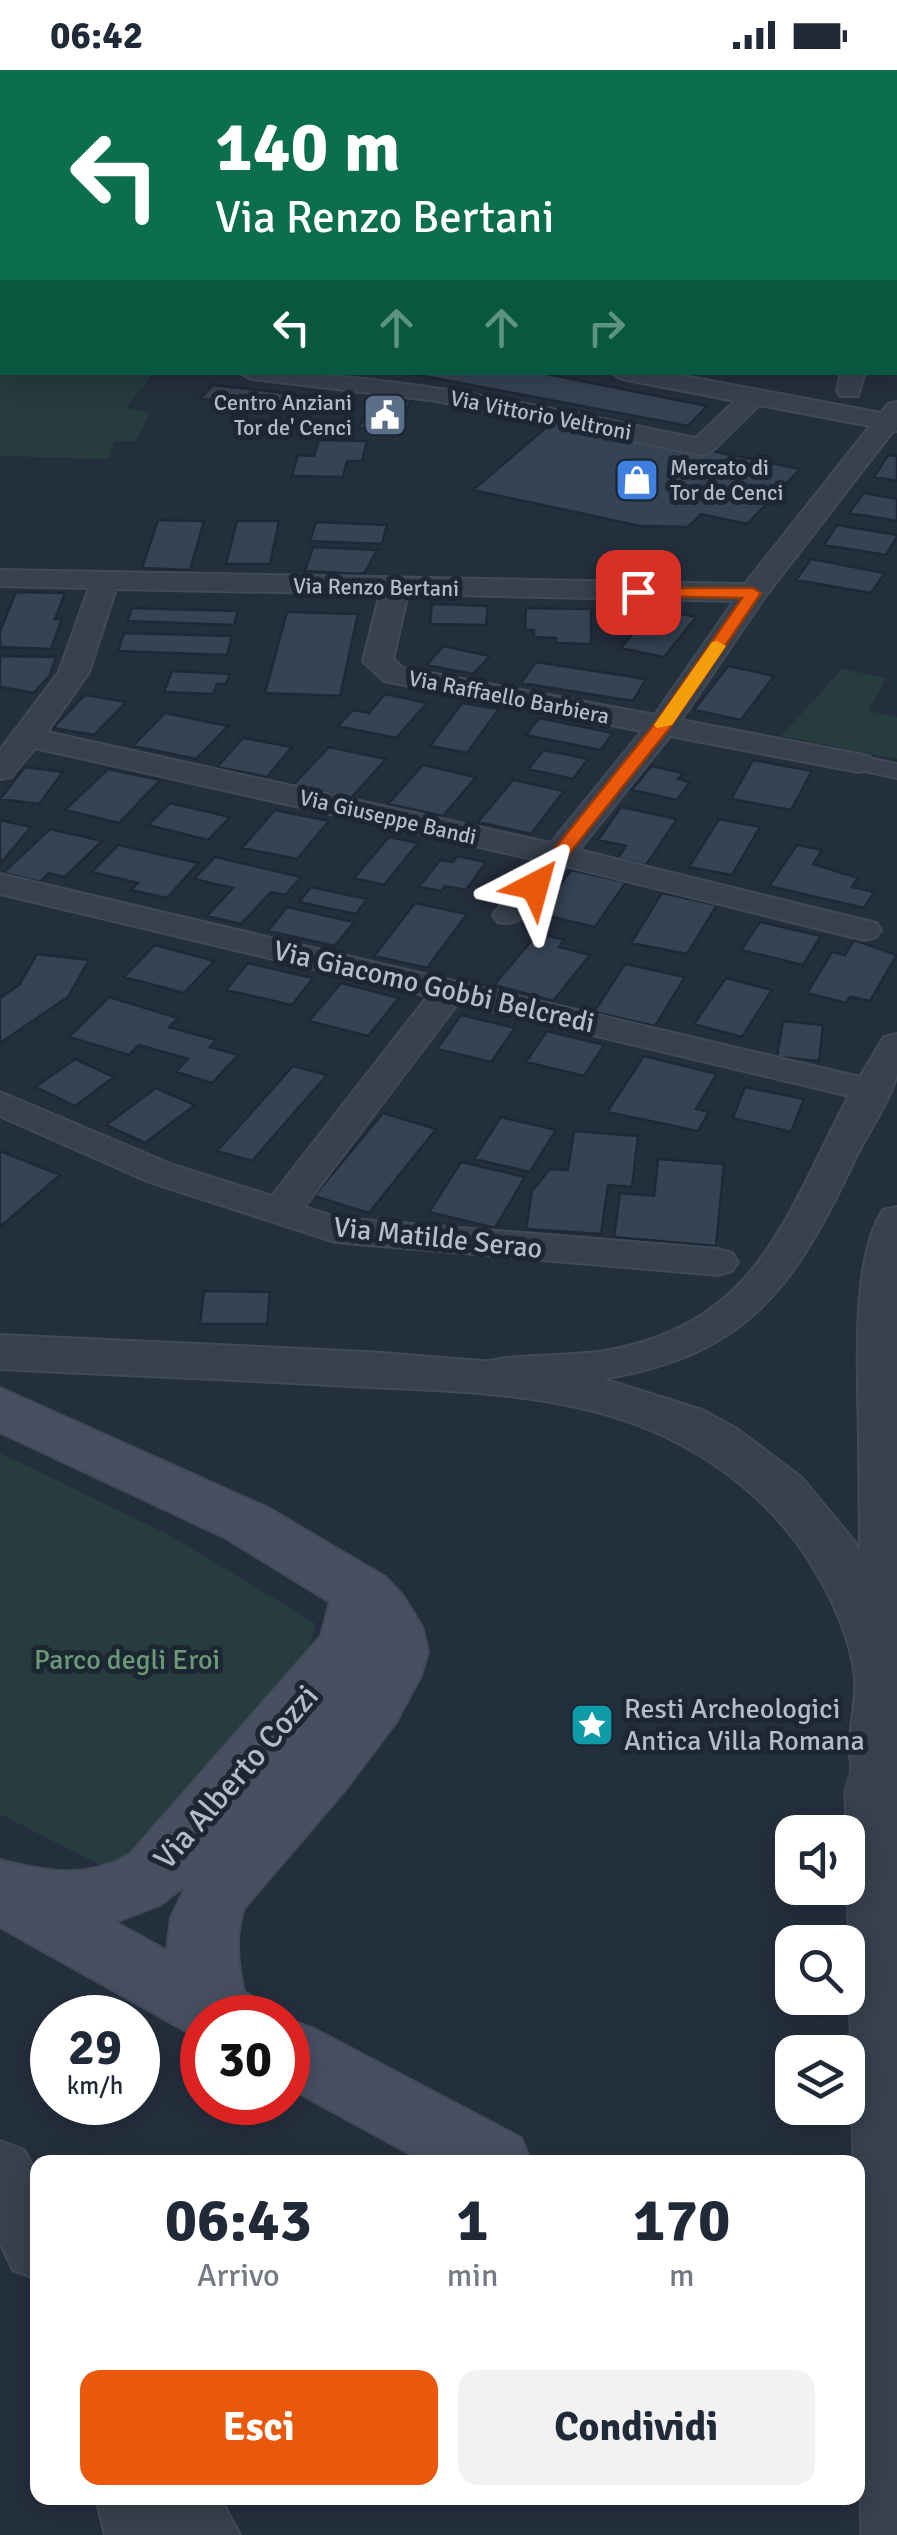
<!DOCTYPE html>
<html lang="it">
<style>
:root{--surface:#fff;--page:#f2f2f3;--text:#1f2937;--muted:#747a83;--accent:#ea580c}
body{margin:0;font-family:Signika,sans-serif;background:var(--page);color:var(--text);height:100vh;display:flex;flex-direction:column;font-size:38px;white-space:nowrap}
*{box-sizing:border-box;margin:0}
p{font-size:32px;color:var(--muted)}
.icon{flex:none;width:55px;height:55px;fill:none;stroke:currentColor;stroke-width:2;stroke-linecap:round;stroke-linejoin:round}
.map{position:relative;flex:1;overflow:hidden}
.side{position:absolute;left:30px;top:2085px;width:835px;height:350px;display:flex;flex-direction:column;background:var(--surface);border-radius:20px;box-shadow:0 5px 25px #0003}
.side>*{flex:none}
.hud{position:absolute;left:0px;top:0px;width:898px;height:305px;box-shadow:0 5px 25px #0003;background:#0b6e4f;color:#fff;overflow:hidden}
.controls{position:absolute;left:775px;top:1745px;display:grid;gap:20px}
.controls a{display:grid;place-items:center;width:90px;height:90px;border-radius:20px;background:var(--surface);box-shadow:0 5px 25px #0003;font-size:50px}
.speed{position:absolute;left:30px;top:1925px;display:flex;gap:20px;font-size:50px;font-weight:700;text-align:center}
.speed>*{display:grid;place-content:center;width:130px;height:130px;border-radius:50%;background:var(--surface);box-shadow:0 5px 25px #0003;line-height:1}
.speed small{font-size:25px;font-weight:400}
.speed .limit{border:15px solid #d22;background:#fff;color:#111}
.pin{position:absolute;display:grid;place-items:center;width:85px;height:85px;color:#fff;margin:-42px;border-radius:20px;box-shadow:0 5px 15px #0006}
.me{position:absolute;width:110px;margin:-55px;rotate:39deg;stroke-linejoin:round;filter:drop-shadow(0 0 8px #0008)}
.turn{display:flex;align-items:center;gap:35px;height:210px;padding:0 50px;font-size:45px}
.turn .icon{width:130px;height:130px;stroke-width:2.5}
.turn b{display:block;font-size:70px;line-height:85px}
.lanes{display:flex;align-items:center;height:95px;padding:0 50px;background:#0003;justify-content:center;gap:50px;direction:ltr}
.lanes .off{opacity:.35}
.eta{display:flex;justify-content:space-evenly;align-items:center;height:170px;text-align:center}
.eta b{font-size:60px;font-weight:700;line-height:70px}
.button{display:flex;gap:20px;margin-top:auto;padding:20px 50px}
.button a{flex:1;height:115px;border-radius:20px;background:var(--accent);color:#fff;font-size:40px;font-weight:700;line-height:115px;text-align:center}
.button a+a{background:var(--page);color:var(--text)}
.status{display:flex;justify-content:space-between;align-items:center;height:70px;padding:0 50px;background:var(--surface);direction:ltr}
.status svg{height:28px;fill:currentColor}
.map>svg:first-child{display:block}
</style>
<div class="status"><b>06:42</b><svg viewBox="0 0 49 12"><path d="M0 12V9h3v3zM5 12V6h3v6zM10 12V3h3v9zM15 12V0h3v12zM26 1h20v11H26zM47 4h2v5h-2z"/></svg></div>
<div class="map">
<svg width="897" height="2465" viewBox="0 0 897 2465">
<rect width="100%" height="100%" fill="#242f3e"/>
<path fill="#263c3f" d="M0,294L2,302L153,303L125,339L150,342L136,371H114L109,389L0,386Z
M842,599L886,608L868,641L897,647V689L781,666Z
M0,1383L171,1466L316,1554L310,1576L112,1801L0,1744Z"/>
<path fill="#364354" stroke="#1f2835" stroke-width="2.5" d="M2,96V197L0,195Z
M402,302H536L707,336L688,356Z
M213,315L293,324L283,338L201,328Z
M376,328L411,332L393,362L358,358Z
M556,349L800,399L747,454L701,444L688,457L640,456L473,420Z
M319,370L367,371L362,391H347L343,407L292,406L298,385L314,386Z
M888,385L897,386V411L874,407Z
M864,423L897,429V451L849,443Z
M158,450L204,451L190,500L142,498Z
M237,451H279L270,494H226Z
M316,452L387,455L382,474L310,471Z
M837,455L897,465V467L886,485L824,475Z
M313,477L377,480L364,504L305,501Z
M811,489L885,503L871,523L796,510Z
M16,522L65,523L55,549H62L51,579L0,577V561Z
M432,534L488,536L486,555L430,554Z
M132,538L238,541L234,555L127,551Z
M526,538L591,539V574L556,573V568L534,567V560H525Z
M654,538L696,547L664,587L621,578Z
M287,542L358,544L340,626L265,623Z
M124,563L232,566L227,585L118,581Z
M443,576L490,586L473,604L427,595Z
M0,586L56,587L50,605L34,623L0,617Z
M536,592L646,609L633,631L521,613Z
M728,596L774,606L741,650L694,640Z
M172,601L230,604L226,614H217L213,624L164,622Z
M385,624L427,633L396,668L338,656L353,640L369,643Z
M85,625L126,632L94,665L53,658Z
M462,633L499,639L467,683L430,676Z
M165,643L228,656L196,689L133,676Z
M539,648L613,663L601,680L526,665Z
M243,668L292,677L267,707L217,697Z
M329,677L386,689L351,728L293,715Z
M544,680L588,689L573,709L528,699Z
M753,690L812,701L791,740L731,729Z
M423,695L476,707L443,746L388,734Z
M651,696L683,703L678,709L690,712L677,730L632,720Z
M25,697L63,702L39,734L0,729Z
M108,699L160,710L119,753L65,740Z
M513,710L564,721L531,764L478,752Z
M170,733L230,747L208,770L148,755Z
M621,737L677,749L646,795L617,789L626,776L598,770Z
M275,740L329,751L297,789L242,778Z
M719,749L760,757L732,805L689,797Z
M0,750L31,757L0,794Z
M50,759L102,771L65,807L49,803L40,812L3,803Z
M389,767L418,773L384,815L354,808Z
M118,775L198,793L167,828L131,820L138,813L92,802Z
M797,775L822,780L813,794L858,808L852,817L874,822L864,838L769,816Z
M457,786L486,792L466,820L445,816L441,821L419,817L440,790L453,792Z
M215,787L301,807L285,825L271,822L241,854L207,846L233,818L194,809Z
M571,800L626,812L595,857L539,844Z
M311,817L367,829L356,844L299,832Z
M662,823L717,835L687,884L631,873Z
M415,833L467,844L427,898L374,886Z
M287,837L354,852L335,876L268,861Z
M760,852L821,866L803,895L741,880Z
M538,863L564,870L559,877L590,885L553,931L494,915Z
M854,870L897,885L870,931L850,927L846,933L807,923L832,882L845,885Z
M155,875L214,891L184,923L124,907Z
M37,884L89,890L68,927L0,973V928L19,915Z
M248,893L313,908L292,935L226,920Z
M625,894L685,907L655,956L594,942Z
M726,908L772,920L742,967L694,954Z
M341,913L399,928L368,966L309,951Z
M109,927L178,948L169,957L216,970L210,977L238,985L212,1013L176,1002L188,989L139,975L129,985L69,967Z
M461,945L515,958L491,992L437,979Z
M783,951L823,955L819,991L777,987Z
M547,961L604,975L584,1006L526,992Z
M644,986L717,1004L696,1039L709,1042L698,1061L607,1042Z
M75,989L114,1007L75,1036L35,1017Z
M293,996L327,1005L252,1091L217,1081Z
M745,1017L804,1029L791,1062L733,1048Z
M156,1018L195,1035L145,1073L106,1055Z
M383,1043L436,1059L369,1143L314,1126Z
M501,1047L556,1060L530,1102L474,1089Z
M574,1061L638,1066L632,1117L608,1115L601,1164L526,1159L532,1121L550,1099L568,1100Z
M0,1081L60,1105L0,1157Z
M658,1089L724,1094L716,1176L614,1167L620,1123L654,1126Z
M461,1092L525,1107L495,1158L429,1142Z
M204,1221L270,1222L267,1254H200Z"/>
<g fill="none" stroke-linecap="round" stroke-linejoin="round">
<defs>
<path id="service" d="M477,0H490L492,2H480Z"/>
<path id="pedestrian" d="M858,686L897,694V708L850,698L846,693Z"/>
<path id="minor" d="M895,58H897V71H895Z
M895,96H897V108H895Z
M0,279H2V293H0Z
M239,302C395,302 545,338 696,368L735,331L622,309L610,302H663L881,343L888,334L897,332V361H893L764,528L681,650L869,686L873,693L869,700L858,702L670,666L579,780L876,853L881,860L876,867L864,870L566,796C549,818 529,860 498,852L493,845L537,790L35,678L11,707L0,709V680L59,602L89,518L0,516V500L745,514L870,356L759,335L711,382L702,385L437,331L251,309ZM116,519L380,524L363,591L384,611L642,661L551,773L47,662L89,602ZM408,524L734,531L655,645L403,598L393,589Z
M841,302H865L858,326H840L837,321Z
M0,804L860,1007L884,967L897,964C897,977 897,991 897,1003C893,1025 868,1063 857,1085C793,1221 745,1290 588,1311C554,1316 514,1322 481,1313L475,1303L481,1293C522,1282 568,1288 610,1280C760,1252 786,1144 849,1026L458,933L304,1137L338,1148L718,1179L732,1183L738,1192L732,1201L718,1205L335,1172L147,1111L0,1046V1022L173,1095L272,1126L428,926L0,824Z
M897,1137V1588L883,1592L867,1587L860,1575C860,1508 860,1442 859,1375C859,1312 849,1193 883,1140Z
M154,2428H220L240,2465H173Z"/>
<path id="tertiary" d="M0,1265L368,1282L507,1293L600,1308L702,1340L737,1359L802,1408L854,1471L883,1520L897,1553V1711L878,1718L857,1711C840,1679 858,1642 855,1607C851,1571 834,1532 816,1502C782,1443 727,1396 666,1367C570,1321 452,1321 347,1316C232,1309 116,1305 0,1299Z
M0,2071L24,2080L38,2106V2209L13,2200L0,2173Z
M96,2428H172L181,2465H105Z"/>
<path id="secondary" d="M0,1318L268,1438L385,1507L403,1526L422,1557L428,1582L421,1605L396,1652L344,1721L244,1838C234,1866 238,1894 244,1922L251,1926L262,1948H202V1970L0,1857V1790C45,1802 88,1810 130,1784L321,1566L330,1532L226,1468L0,1362ZM187,1814L171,1848L167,1881L115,1852L160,1835Z
M288,1950L314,1959L521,2068L531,2092H425L288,2017Z"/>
</defs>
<use href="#service" stroke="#414a57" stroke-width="4"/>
<use href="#pedestrian" stroke="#414a57" stroke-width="4"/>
<use href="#minor" stroke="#414a57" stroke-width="4"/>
<use href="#tertiary" stroke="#414a57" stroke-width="4"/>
<use href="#secondary" stroke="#414a57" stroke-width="4"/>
<use href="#service" fill="#38414e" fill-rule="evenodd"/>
<use href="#pedestrian" fill="#38414e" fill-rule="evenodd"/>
<use href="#minor" fill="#38414e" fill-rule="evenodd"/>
<use href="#tertiary" fill="#38414e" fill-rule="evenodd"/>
<use href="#secondary" fill="#465061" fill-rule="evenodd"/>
<defs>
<path id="tertiary-bridge-far1" d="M878,1694L879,1720"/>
<path id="tertiary-bridge" d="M879,1718L895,2465"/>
</defs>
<use href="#tertiary-bridge-far1" stroke="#414a57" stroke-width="58" stroke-linecap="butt"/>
<use href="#tertiary-bridge" stroke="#414a57" stroke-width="71" stroke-linecap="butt"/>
<use href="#tertiary-bridge-far1" stroke="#38414e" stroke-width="54"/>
<use href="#tertiary-bridge" stroke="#38414e" stroke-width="68"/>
</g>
<path fill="#ea580c" stroke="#983908" stroke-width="2.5" d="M632,518H753L761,523L669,659L541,819H528V812L656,652L742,528L638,526L632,525Z"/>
<path fill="#f59e0b" d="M717,571L726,576L672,655L657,658L654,655L712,572Z"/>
<defs>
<symbol id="civic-square" viewBox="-11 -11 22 22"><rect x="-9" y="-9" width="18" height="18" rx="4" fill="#5c6f8a" stroke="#1d2633"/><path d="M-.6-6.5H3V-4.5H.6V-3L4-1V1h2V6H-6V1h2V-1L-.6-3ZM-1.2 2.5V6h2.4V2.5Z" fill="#fff"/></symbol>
<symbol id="shop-square" viewBox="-11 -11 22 22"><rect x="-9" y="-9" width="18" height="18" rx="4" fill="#3f7fe0" stroke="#1d2633"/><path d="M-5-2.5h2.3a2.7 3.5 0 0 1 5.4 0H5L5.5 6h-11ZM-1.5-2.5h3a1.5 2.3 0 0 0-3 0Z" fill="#fff"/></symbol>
<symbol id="sight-square" viewBox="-11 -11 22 22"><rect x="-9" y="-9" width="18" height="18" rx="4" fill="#0f9aa8" stroke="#1d2633"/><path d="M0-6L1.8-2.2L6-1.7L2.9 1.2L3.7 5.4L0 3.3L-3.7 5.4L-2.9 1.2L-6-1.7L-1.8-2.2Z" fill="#fff"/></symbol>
</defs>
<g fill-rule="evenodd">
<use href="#civic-square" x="360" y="320" width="50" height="50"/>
<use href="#shop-square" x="612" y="385" width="50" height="50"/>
<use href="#sight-square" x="567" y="1630" width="50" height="50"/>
</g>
<g text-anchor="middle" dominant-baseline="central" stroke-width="10" stroke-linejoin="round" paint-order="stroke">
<g font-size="22" fill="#b4bcc9" stroke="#1d2633" text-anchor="end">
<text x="352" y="332">Centro Anziani<tspan x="352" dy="25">Tor de' Cenci</tspan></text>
<text x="670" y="397" text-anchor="start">Mercato di<tspan x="670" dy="25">Tor de Cenci</tspan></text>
</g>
<g font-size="22" fill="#b4bcc9" stroke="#1d2633">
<text transform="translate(541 345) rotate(11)">Via Vittorio Veltroni</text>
<text transform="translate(376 517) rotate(1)">Via Renzo Bertani</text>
<text transform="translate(509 627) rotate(11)">Via Raffaello Barbiera</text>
<text transform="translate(388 747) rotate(13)">Via Giuseppe Bandi</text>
</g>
<g font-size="28" fill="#b4bcc9" stroke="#1d2633">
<text transform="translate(434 917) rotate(13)">Via Giacomo Gobbi Belcredi</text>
<text transform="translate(438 1168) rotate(6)">Via Matilde Serao</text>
</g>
<g font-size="28" fill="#6b9a76" stroke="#1d2633">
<text x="127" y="1590">Parco degli Eroi</text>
</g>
<g font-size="28" fill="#b4bcc9" stroke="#1d2633" text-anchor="start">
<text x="624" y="1639">Resti Archeologici<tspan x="624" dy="32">Antica Villa Romana</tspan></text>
</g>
<g font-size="32" fill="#b4bcc9" stroke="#1d2633">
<text transform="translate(236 1707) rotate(-49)">Via Alberto Cozzi</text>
</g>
</g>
</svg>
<div class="controls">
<a><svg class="icon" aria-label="sound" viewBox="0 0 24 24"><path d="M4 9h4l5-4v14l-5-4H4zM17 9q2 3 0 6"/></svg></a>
<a><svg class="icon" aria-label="search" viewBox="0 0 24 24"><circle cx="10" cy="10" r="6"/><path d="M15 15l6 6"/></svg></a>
<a><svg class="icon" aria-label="layers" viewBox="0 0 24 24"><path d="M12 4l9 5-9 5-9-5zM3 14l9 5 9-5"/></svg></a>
</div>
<div class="speed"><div>29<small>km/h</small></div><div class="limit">30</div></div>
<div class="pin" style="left:638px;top:522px;background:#d93025"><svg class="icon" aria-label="arrive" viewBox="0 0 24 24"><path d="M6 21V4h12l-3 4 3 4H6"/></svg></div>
<svg class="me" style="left:535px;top:816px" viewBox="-20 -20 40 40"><path d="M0-17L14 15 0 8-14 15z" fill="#ea580c" stroke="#fff" stroke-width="4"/></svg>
<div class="hud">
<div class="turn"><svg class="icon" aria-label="left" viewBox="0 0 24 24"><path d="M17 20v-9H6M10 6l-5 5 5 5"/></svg><div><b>140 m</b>Via Renzo Bertani</div></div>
<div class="lanes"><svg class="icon" aria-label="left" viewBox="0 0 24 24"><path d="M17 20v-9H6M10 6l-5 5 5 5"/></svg><svg class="icon off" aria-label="ahead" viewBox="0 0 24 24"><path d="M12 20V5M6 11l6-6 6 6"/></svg><svg class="icon off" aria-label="ahead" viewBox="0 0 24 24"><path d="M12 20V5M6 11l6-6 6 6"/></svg><svg class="icon off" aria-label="right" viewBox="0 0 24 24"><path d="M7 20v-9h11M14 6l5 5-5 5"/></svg></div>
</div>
<section class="side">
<div class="eta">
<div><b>06:43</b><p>Arrivo</p></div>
<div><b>1</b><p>min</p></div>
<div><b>170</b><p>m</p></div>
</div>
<div class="button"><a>Esci</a><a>Condividi</a></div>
</section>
</div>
